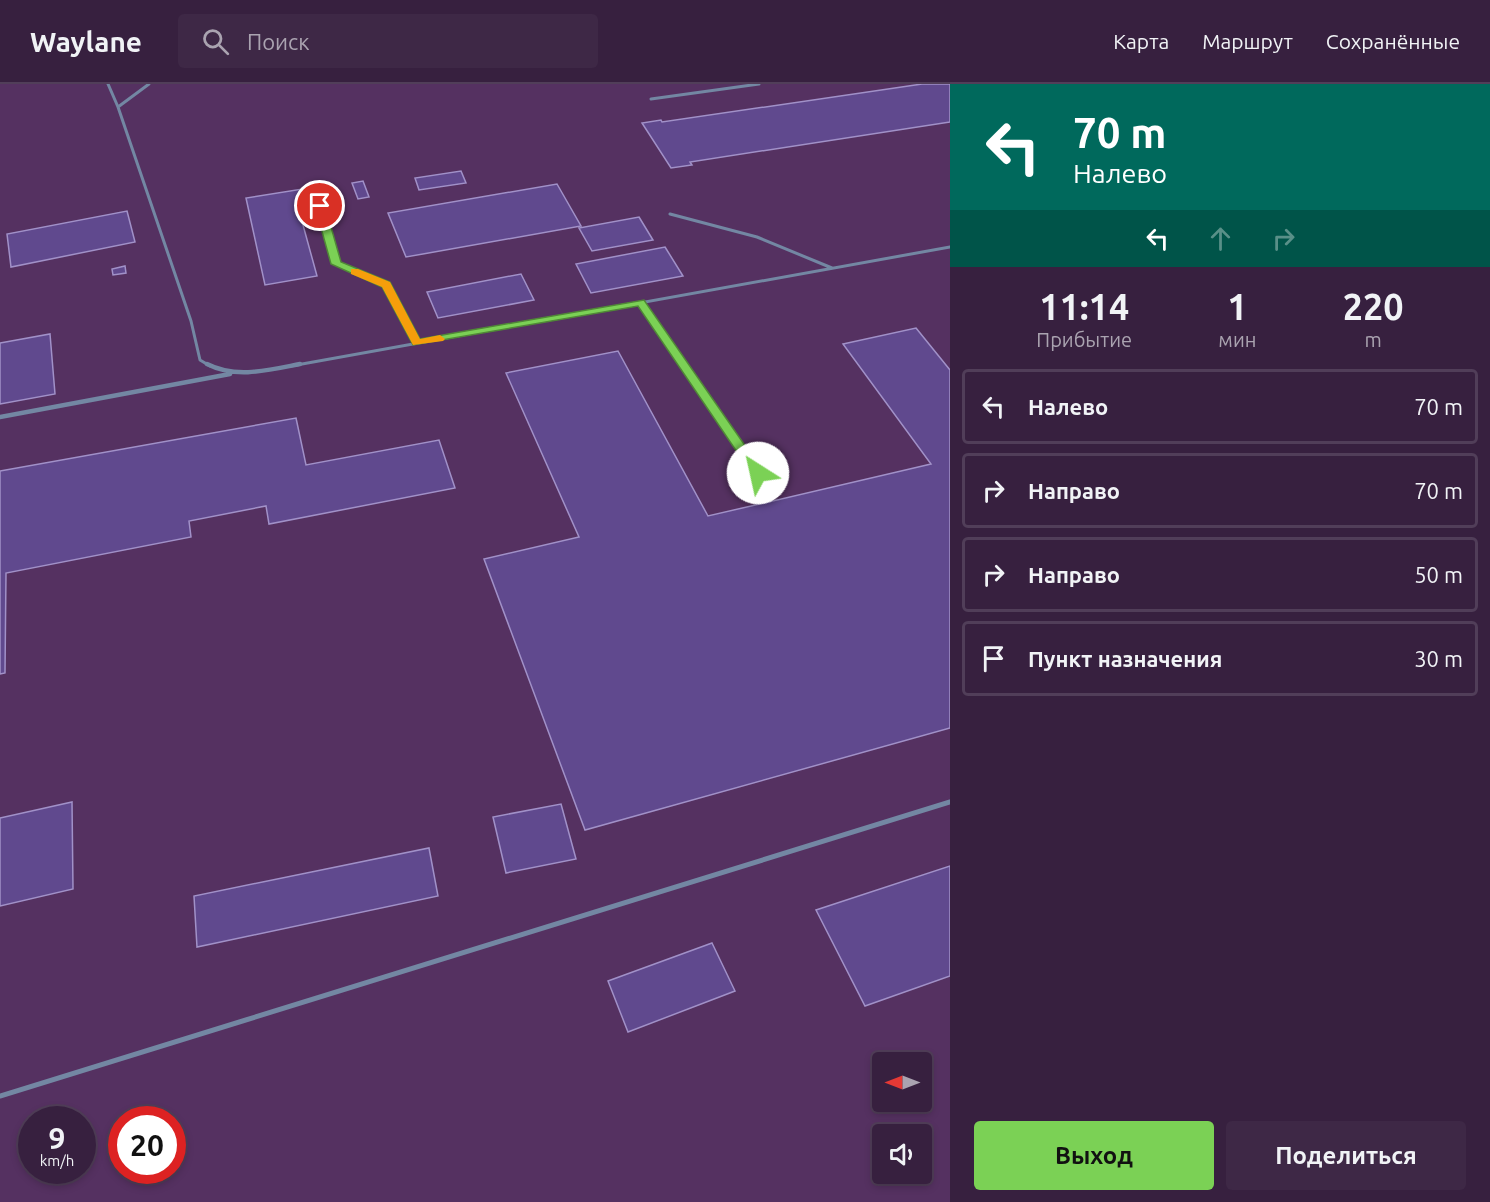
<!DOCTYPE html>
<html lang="ru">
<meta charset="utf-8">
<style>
:root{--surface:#37203f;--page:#3e2846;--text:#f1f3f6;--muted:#aaa3b0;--line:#513e59;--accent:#7bd155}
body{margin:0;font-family:Ubuntu,sans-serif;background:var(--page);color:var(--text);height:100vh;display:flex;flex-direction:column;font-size:22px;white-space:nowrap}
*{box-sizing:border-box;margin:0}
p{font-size:20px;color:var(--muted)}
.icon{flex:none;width:33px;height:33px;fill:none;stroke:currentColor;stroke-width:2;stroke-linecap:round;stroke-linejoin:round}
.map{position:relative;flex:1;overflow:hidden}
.panel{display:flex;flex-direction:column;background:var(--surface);width:540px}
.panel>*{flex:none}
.guide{background:#00695c;color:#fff;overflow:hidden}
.needle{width:39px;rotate:270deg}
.tools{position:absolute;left:872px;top:968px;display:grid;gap:12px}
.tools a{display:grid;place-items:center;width:60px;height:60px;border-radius:6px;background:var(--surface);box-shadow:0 3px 9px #0003,0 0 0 2px var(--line);font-size:30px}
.speed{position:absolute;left:18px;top:1022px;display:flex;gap:12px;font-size:30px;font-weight:700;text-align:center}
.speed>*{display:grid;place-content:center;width:78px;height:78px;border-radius:50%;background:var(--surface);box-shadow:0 3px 9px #0003,0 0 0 2px var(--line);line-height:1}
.speed small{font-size:15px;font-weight:400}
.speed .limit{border:9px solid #d22;background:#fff;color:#111}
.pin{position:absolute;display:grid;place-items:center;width:51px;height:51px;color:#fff;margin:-26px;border:3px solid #fff;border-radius:50%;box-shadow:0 2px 6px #0007}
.me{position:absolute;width:66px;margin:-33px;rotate:325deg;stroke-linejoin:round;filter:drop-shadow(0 0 4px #0008)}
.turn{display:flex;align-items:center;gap:21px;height:126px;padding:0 24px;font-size:27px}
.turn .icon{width:78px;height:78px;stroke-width:2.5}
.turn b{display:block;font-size:42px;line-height:51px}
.lanes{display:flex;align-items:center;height:57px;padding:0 24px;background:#0003;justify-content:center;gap:30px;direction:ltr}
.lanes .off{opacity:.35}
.eta{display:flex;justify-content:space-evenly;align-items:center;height:102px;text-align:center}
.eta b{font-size:36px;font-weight:700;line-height:42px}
.cta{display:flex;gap:12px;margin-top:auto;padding:12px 24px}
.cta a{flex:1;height:69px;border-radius:6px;background:var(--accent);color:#111;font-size:24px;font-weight:700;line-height:69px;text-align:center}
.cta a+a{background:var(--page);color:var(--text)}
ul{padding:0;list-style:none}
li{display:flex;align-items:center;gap:18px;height:75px;margin:0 12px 9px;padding:0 12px;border:3px solid var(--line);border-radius:6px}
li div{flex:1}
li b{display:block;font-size:22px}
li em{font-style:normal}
header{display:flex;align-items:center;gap:36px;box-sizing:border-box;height:84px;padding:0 30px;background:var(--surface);border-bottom:2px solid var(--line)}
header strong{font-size:28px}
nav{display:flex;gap:33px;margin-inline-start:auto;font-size:21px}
.search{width:420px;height:54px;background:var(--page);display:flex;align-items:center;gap:15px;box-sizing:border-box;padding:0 21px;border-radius:6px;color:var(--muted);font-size:22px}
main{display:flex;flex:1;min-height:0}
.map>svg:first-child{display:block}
</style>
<header>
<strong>Waylane</strong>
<div class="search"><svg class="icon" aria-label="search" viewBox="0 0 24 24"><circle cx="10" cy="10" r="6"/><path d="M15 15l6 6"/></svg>Поиск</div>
<nav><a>Карта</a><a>Маршрут</a><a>Сохранённые</a></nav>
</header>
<main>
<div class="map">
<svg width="950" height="1118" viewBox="0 0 950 1118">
<rect width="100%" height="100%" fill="#492a54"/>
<path fill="#553161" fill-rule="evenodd" d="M0,0H950V1118H0ZM882,978H921V1017H882ZM32,1035H82V1086H32ZM122,1035H172V1086H122ZM882,1050H921V1089H882Z"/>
<path fill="#60498e" stroke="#a191c8" stroke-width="1.5" d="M922,0H950V38L690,78L692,81L671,84L642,39L661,36L662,38Z
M461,87L466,99L419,106L415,94Z
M363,97L369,113L358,115L352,99Z
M557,100L581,142L406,173L388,129Z
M315,103L318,115L297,119L317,192L265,201L246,114Z
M127,127L135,158L11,183L7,150Z
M639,133L653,156L592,167L579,144Z
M665,163L683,192L591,209L576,180Z
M125,182L126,189L113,191L112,185Z
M521,190L534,216L438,234L427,208Z
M916,244L950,286V644L585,746L484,475L579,453L506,289L618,267L708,432L931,380L843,260Z
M50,250L55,310L0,320V259Z
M296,334L306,381L439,356L455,404L269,440L266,422L189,437L191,453L6,489L5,589L0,590V387Z
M72,718L73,805L0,822V734Z
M561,720L576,775L506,789L493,733Z
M429,764L438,812L197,863L194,812Z
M950,782V892L865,922L816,826Z
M712,859L735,907L628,948L608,897Z"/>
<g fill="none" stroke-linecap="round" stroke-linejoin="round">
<path stroke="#7387a3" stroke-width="3" d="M108,0L118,23
M149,0L118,23L191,237L200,276L210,282
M651,15L759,0
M320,122L336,180L386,200L417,259
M670,130L757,153L832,184
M641,218L684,282
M291,282L950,163"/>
<path stroke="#7387a3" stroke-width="4.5" d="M207,280C236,295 269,286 300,280
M683,280L758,389
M0,333L230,290"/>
<path stroke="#7387a3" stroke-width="5" d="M0,1012L950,718"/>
</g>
<path fill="#7bd155" stroke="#508837" stroke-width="1.5" d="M320,119L325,122L341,178L390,198L420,255L644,216L762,386V393H754L638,222L413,261L382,203L331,180L315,122Z"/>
<path fill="#f59e0b" d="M351,185H358L390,198L420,255L440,251L445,255L443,257L413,261L382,203L351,190Z"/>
</svg>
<div class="tools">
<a><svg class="needle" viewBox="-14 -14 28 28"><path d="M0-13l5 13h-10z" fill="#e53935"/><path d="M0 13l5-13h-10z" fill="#aaa3b0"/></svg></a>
<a><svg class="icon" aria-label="sound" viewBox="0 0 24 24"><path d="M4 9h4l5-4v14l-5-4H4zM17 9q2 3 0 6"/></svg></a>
</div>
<div class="speed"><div>9<small>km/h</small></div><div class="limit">20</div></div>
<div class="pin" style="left:320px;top:122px;background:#d93025"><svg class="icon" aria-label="arrive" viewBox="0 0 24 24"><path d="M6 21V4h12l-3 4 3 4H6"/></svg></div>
<svg class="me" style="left:758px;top:389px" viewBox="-20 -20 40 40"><circle r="19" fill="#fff"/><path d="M0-13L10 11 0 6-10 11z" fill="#7bd155"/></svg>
</div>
<section class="panel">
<div class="guide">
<div class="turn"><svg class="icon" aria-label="left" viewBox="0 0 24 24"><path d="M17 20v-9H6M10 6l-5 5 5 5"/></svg><div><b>70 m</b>Налево</div></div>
<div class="lanes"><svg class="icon" aria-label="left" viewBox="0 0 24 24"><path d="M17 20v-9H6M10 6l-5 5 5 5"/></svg><svg class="icon off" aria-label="ahead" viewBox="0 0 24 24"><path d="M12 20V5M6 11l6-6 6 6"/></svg><svg class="icon off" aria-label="right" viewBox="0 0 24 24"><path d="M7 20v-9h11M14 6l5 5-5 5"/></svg></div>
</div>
<div class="eta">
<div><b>11:14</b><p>Прибытие</p></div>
<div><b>1</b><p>мин</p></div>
<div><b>220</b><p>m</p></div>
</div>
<ul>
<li><svg class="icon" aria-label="left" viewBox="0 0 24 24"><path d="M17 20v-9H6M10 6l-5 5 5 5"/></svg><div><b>Налево</b></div><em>70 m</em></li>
<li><svg class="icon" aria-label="right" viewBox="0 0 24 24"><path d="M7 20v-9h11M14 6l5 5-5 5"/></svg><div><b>Направо</b></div><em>70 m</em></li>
<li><svg class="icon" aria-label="right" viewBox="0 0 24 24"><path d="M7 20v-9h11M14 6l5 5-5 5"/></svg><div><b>Направо</b></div><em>50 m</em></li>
<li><svg class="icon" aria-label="arrive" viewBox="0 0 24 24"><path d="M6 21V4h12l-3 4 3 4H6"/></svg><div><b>Пункт назначения</b></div><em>30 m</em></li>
</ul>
<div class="cta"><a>Выход</a><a>Поделиться</a></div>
</section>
</main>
